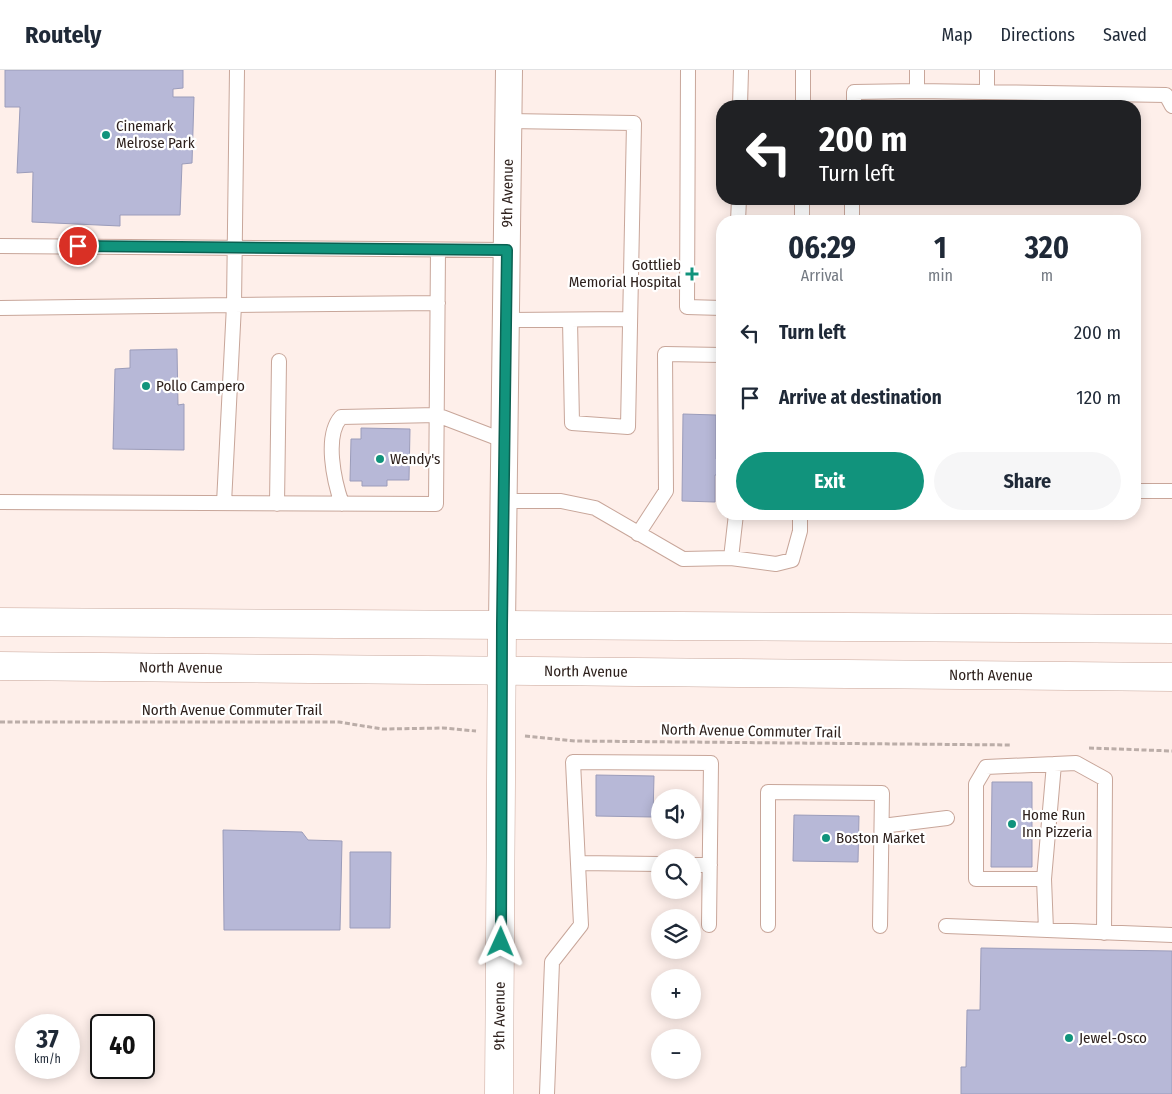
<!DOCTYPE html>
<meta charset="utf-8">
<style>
:root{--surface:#fff;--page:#f6f6f7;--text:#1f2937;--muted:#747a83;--line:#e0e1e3;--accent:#11937c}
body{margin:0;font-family:"Fira Sans Condensed",sans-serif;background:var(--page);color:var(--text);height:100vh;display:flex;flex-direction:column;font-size:19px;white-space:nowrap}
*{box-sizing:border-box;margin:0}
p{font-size:16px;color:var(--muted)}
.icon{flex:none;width:28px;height:28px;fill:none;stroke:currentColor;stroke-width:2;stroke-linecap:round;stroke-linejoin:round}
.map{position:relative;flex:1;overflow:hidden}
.details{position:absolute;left:716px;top:145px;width:425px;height:305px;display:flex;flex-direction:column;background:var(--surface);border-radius:20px;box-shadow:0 2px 12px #0003}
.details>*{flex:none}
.hud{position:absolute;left:716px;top:30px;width:425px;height:105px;border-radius:20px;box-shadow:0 2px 12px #0003;background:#202124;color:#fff;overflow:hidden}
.tools{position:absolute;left:651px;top:719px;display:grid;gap:10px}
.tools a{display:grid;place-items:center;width:50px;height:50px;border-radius:50%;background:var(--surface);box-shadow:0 2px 12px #0003;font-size:25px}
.speed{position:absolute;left:15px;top:944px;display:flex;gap:10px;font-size:25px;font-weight:700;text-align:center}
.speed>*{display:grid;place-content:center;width:65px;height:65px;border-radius:50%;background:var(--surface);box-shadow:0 2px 12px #0003;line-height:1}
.speed small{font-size:12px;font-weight:400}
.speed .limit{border:2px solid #111;border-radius:8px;background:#fff;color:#111}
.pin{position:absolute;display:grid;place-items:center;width:42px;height:42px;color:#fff;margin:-21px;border:2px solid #fff;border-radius:50%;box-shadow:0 1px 5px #0007}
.me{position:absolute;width:55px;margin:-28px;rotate:1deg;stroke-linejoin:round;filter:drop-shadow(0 0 4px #0008)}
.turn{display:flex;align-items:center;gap:18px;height:105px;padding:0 20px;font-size:22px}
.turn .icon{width:65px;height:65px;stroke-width:2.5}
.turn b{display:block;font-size:35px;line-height:42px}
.eta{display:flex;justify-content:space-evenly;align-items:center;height:85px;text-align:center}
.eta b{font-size:30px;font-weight:700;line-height:35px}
.primary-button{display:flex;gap:10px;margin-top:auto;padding:10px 20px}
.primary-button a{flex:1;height:58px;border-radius:30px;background:var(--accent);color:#fff;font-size:20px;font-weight:700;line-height:58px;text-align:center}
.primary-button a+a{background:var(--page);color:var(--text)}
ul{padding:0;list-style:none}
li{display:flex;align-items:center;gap:15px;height:65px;padding:0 20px}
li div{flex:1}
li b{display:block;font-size:19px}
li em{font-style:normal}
header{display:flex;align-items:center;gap:30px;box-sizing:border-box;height:70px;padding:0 25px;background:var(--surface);border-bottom:1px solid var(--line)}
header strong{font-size:24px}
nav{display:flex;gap:28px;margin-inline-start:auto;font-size:18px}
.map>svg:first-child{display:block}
</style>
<header>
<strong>Routely</strong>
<nav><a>Map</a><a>Directions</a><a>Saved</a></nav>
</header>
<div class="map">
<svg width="1172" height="1024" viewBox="0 0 1172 1024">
<rect width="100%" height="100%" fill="#feefea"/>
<path fill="#b7b8d7" stroke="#9b9cba" d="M5,0H183V18L173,19V27H194L192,93L182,94L180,145H120V156L32,152L33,102L17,103L20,37H5Z
M177,279L178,335L184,334V380L113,379L115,299L130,298V280Z
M683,344L716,345V389H722V405H715V432L682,431Z
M361,358L410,359L409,410H387V416H362V411H350L351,369H361Z
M596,705L654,706L653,747L596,746Z
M992,712H1032V797H991Z
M794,745L859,746L858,792L793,791Z
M223,760L302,762L308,770L342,771L340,860H224Z
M350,782H391L390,858H350Z
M981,878L1172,881V1024H961V997H966L967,940H980Z"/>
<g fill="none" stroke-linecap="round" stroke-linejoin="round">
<defs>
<path id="lane" d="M688,0L687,237L722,238
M987,0V22
M917,21L1166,25L1172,36
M740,36L741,0
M803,36V0
M854,36V22L917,21V0
M509,51L634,53L628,357L572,353L570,250
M738,151L739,129
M802,151V129
M852,151V129
M0,176L507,180
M0,238L234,235L237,0
M506,250L630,249
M1135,421H1172
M504,431H561L595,438L683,489L731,488L776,494L792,490L800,461V444
M0,432L436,434L438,180
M224,433L234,235L438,233
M277,434L279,291
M342,434C334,411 324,366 341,347L437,345L505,371
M638,464L666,421L665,284L722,285
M731,488L736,444
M882,756L947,748
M578,793L660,794
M692,795H710
M1044,809L1054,694
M768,855V722L882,723L880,856
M946,856L1172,865
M1046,860L1044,809H976V714L986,697L1076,693L1105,709L1104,863
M547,1024L552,892L581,855L573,692L711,693L709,855"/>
<g id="street">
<path id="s1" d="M502,555L509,0"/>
</g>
<g id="secondary">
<path id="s2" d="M499,1024L502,555"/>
</g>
<g id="primary">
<path d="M0,552L1172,559"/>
<path id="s3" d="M0,596L1172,607"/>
</g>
</defs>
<use href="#lane" stroke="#c8a69a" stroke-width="16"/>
<use href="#street" stroke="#c8a69a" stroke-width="28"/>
<use href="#secondary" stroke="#c8a69a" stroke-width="29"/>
<use href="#primary" stroke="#c8a69a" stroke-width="29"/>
<path stroke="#bbada8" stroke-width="3" stroke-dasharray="5 2.5" stroke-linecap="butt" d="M0,652H339L382,659L443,658L476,661
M525,666L575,671L1011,675
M1089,678L1172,681"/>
<use href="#lane" stroke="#fff" stroke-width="14"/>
<use href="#street" stroke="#fff" stroke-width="26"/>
<use href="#secondary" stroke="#fff" stroke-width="28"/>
<use href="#primary" stroke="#fff" stroke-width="28"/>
</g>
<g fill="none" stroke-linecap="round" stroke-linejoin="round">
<defs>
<path id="route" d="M78,176L507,180L502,555L501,872"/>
</defs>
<use href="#route" stroke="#0b6051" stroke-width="12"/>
<use href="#route" stroke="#11937c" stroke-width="9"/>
</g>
<g fill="#11937c" stroke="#fff" stroke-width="2">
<circle cx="106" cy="65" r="5"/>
<path d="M689.5 196.5h5v5h5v5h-5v5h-5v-5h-5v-5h5z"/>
<circle cx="146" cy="316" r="5"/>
<circle cx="380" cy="389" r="5"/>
<circle cx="1012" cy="754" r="5"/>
<circle cx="826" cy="768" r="5"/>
<circle cx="1069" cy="968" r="5"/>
</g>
<g text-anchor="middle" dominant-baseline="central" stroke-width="4.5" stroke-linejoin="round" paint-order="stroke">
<g font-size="15" fill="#2d201c" stroke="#fff" text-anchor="start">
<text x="116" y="56">Cinemark<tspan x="116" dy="17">Melrose Park</tspan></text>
<text x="681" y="195" text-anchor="end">Gottlieb<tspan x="681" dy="17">Memorial Hospital</tspan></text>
<text x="156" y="316">Pollo Campero</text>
<text x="390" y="389">Wendy's</text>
<text x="1022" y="745">Home Run<tspan x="1022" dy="17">Inn Pizzeria</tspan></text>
<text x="836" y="768">Boston Market</text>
<text x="1079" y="968">Jewel-Osco</text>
</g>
<g font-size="15" fill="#2d201c" stroke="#fff">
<text stroke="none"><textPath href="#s1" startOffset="432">9th Avenue</textPath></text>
<text stroke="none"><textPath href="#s3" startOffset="181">North Avenue</textPath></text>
<text stroke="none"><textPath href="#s3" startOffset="586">North Avenue</textPath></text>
<text stroke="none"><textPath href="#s3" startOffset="991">North Avenue</textPath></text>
<text x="232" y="640">North Avenue Commuter Trail</text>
<text transform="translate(751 661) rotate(1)">North Avenue Commuter Trail</text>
<text stroke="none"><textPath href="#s2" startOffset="78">9th Avenue</textPath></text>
</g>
</g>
</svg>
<div class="tools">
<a><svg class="icon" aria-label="sound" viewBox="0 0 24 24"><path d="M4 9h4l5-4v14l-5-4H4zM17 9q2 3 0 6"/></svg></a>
<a><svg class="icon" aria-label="search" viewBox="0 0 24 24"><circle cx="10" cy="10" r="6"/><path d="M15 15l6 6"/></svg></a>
<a><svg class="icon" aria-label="layers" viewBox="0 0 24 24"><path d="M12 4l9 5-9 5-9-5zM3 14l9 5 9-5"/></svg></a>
<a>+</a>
<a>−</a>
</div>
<div class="speed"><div>37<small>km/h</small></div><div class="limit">40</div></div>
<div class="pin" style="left:78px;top:176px;background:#d93025"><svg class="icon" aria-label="arrive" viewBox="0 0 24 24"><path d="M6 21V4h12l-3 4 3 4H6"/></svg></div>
<svg class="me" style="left:501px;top:872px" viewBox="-20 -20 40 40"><path d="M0-17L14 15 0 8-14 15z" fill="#11937c" stroke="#fff" stroke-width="4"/></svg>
<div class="hud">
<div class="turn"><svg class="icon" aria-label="left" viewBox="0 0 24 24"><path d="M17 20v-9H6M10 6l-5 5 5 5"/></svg><div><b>200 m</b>Turn left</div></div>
</div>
<section class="details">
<div class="eta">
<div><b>06:29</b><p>Arrival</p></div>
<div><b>1</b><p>min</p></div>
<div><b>320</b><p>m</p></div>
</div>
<ul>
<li><svg class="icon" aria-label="left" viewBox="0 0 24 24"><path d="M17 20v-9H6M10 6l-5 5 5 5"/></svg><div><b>Turn left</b></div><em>200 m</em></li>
<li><svg class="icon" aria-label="arrive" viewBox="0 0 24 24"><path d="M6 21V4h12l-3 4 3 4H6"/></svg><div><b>Arrive at destination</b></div><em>120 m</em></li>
</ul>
<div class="primary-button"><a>Exit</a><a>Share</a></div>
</section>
</div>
